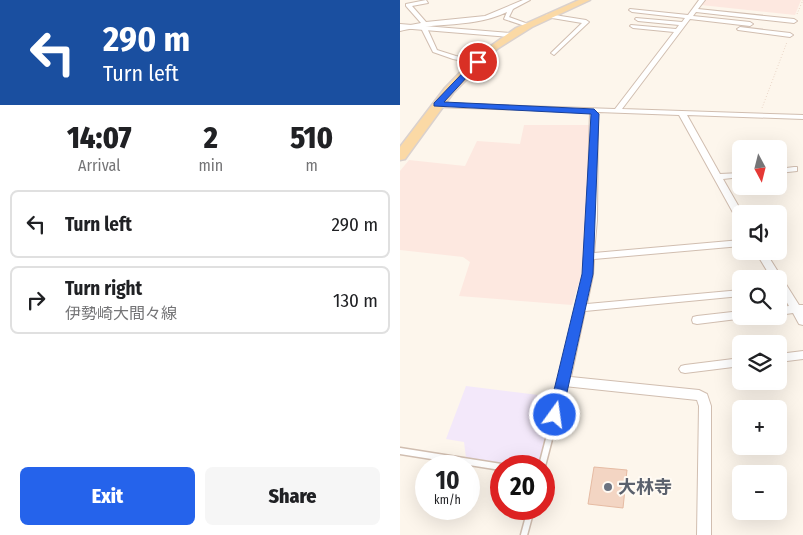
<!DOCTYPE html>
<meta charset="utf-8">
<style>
:root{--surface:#fff;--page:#f6f6f6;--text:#202124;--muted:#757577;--line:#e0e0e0;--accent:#2563eb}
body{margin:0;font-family:"Fira Sans Condensed","Noto Sans JP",sans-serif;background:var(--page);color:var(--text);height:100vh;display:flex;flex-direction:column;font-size:19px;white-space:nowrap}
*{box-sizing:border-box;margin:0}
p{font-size:16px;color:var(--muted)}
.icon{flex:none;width:28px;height:28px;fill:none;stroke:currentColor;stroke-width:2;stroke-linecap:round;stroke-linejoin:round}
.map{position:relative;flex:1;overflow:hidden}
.details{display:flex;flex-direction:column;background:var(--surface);width:400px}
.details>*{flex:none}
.guide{background:#1a4fa0;color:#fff;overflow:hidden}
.needle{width:32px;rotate:173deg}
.tools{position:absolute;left:332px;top:140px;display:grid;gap:10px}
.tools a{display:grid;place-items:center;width:55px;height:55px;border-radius:8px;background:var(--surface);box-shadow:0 5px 20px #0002;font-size:25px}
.speed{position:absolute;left:15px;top:455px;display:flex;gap:10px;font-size:25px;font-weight:700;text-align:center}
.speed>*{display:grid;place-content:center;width:65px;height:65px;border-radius:50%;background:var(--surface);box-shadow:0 5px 20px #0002;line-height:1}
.speed small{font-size:12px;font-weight:400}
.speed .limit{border:8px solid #d22;background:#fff;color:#111}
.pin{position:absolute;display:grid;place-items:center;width:42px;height:42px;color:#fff;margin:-21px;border:2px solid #fff;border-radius:50%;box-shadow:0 1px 5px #0007}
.me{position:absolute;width:55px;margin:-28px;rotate:14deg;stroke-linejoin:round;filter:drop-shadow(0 0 4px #0008)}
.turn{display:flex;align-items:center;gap:18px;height:105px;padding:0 20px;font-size:22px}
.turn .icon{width:65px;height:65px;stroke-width:2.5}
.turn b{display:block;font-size:35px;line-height:42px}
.eta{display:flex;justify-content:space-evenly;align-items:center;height:85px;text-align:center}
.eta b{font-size:30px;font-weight:800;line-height:35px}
.button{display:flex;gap:10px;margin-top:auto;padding:10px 20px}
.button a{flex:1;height:58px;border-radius:8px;background:var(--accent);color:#fff;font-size:20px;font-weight:800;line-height:58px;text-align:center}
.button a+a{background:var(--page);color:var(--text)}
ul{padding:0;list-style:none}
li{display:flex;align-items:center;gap:15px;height:68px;margin:0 10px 8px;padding:0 10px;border:2px solid var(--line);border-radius:8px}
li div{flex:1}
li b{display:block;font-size:19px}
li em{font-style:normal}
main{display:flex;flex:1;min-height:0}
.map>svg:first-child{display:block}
</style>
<main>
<section class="details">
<div class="guide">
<div class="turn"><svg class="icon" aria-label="left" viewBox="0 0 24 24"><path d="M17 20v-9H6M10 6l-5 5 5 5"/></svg><div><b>290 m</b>Turn left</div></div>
</div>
<div class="eta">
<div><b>14:07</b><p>Arrival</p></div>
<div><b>2</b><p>min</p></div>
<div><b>510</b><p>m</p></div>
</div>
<ul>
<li><svg class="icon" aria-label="left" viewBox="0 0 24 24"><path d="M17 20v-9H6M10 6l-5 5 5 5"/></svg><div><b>Turn left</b></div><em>290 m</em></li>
<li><svg class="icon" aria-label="right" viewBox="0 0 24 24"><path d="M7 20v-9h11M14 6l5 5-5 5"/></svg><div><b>Turn right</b><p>伊勢崎大間々線</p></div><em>130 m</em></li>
</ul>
<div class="button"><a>Exit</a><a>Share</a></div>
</section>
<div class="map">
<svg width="403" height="535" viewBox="0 0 403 535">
<rect width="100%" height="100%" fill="#fdf6ec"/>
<path fill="#fde8e0" d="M305,0H401L395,15L301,5Z
M124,125H191L189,136L184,255L180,280L172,305L59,296L70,262L63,257L0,250V171L9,160L65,166L77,141L120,144Z"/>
<path fill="#f3e8fa" d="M66,386L155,397L138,466H121L66,458L64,442L46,439Z"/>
<path fill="#f3d5c3" stroke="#e6bba3" d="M194,467L227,470L223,508L188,504Z"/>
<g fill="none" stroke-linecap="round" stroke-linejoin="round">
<defs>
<path id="service" d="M0,451L101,467
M142,466L164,381
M124,535L131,509"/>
<path id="minor" d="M26,0L28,3L12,6L26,22L85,16L123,0H130L113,9L109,17L131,25L128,27L104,19L107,12C74,28 35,22 0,31V27L21,23L6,6V4Z
M299,0H305L298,9L394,19L397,21L394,23L296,12L293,16L350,22L353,24L350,26L290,19L222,109L403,115V119L287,115L320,174L341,173V177L323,179L343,214H341V221L336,218L279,115L198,112L197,220L194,253L341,240V246L194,259L193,275L187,304L341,290V296L185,311L171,377L299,390L307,394L311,406V535H297L299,406L297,400L164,386L160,384L158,381L183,275L187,220L190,112L37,107L33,105L37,103L215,109L274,32L233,28L230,26L231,25L276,29L279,25L238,21L235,19L236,18L282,22L285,18L232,12L229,10L230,9L288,15Z
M148,14L186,20L189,22L154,55L151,53L152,52L182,23L146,17V15Z
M24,26L27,28L37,50L56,56L81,62L78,64L53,59L33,52L21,28Z
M340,27L390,33L393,35L390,37L338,30L337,29Z
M394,167H397V171L379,173V169Z
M355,251H365L399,305H403V325L399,324L393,313L379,315V307L389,306L379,289V279H372Z
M341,311V316H346L345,318L297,324L293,323L292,320L293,317L297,316Z
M403,351V359L379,362V354Z
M341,358V366L285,373L281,372L279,369L281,366L285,365Z"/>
<path id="tertiary" d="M0,24L110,33L114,35L110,37L0,28Z"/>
<path id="primary" d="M179,0H190L132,27L97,49L53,93L5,159L0,160V147L45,88L74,58L116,28Z"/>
</defs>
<use href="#service" stroke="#d1beb0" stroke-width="9"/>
<use href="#minor" stroke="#d1beb0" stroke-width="2"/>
<use href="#tertiary" stroke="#d1beb0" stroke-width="2"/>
<use href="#primary" stroke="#dad1cd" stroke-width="3"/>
<path stroke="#d9b8a5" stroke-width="1" stroke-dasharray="0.5 2.5" stroke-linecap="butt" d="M397,14L403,0
M362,108L387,42"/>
<use href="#service" stroke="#fff" stroke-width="6"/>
<use href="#minor" fill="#fff" fill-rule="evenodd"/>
<use href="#tertiary" fill="#fff" fill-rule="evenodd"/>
<use href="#primary" fill="#fbd9a5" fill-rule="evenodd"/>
</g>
<path fill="#2563eb" stroke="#184099" d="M75,60L81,62L44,102L194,109L199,114L193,274L162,415L160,419H150L148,415L182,274L191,114L34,106V103Z"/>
<circle fill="#6b7280" stroke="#fffaf3" stroke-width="2" cx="208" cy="487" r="5"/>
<g text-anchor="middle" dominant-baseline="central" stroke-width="4" stroke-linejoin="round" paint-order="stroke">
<g font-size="18" font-weight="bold" fill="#5b616d" stroke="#fffaf3" text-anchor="start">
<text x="218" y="487">大林寺</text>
</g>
</g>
</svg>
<div class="tools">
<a><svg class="needle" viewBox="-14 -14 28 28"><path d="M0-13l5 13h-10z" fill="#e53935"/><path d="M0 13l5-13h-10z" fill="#757577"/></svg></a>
<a><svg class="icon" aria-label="sound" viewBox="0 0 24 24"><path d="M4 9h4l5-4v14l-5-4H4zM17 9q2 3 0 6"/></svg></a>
<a><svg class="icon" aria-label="search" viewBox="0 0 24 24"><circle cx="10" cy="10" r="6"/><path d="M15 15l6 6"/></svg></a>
<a><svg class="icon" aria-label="layers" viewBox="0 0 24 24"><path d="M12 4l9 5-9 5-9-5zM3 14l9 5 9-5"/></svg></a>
<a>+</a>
<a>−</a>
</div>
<div class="speed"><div>10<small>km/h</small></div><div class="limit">20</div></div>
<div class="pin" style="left:78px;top:62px;background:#d93025"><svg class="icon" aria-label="arrive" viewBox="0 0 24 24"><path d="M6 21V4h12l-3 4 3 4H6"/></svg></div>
<svg class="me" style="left:155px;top:415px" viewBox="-20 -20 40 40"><circle r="17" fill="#2563eb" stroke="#fff" stroke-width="3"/><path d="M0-11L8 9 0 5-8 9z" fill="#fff"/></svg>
</div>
</main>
